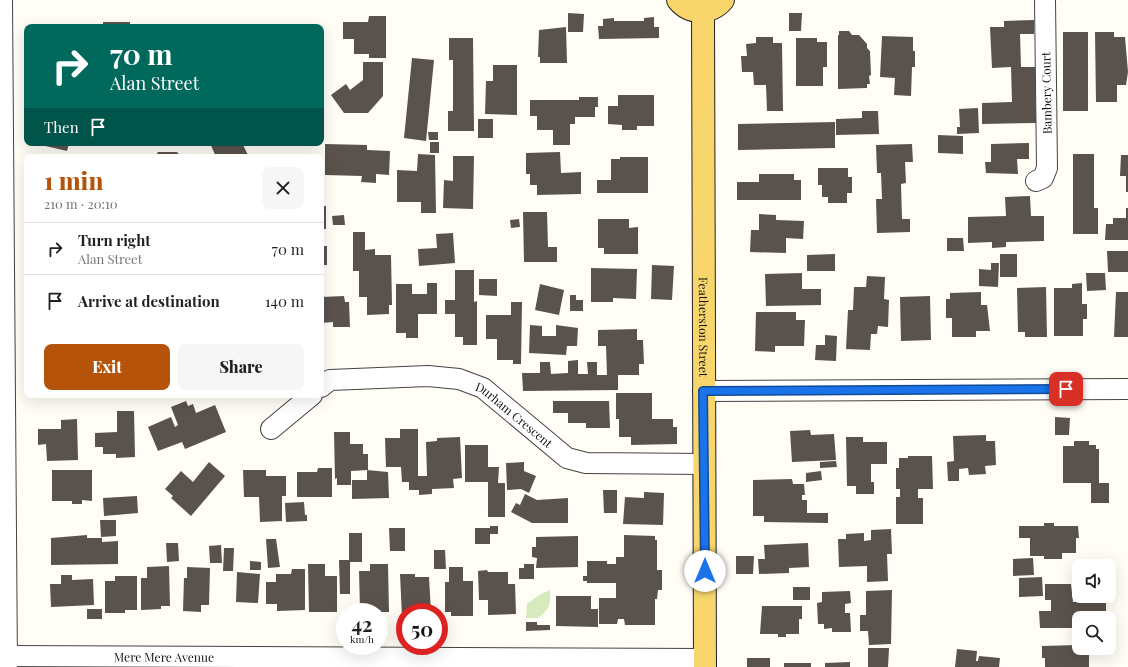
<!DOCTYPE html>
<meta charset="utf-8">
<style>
:root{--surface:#fff;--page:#f6f6f6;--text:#202124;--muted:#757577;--line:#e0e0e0;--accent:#b45309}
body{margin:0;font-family:"Playfair Display",serif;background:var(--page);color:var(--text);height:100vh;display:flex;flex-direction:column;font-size:15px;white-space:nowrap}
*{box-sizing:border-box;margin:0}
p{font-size:13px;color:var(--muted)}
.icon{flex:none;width:22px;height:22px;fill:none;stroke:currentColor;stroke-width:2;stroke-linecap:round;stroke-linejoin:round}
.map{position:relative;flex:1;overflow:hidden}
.panel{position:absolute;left:24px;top:154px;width:300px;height:244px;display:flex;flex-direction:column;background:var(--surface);border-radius:8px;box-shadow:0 4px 16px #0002}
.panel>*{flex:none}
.top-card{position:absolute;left:24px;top:24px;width:300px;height:122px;border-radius:8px;box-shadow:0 4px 16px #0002;background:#00695c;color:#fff;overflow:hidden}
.tools{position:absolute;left:1072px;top:559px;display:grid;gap:8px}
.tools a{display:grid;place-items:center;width:44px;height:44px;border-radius:8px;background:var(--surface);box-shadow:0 4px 16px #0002;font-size:20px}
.speed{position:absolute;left:336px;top:603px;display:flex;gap:8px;font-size:20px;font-weight:700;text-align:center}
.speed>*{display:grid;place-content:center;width:52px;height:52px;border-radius:50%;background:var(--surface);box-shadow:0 4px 16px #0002;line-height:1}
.speed small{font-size:10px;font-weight:400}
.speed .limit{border:6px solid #d22;background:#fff;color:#111}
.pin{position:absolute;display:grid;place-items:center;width:34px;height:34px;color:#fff;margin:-17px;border-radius:8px;box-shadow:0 2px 6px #0006}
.me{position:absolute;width:44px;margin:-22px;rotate:0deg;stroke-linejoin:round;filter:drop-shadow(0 0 3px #0008)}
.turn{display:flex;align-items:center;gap:14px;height:84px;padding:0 20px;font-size:18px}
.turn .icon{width:52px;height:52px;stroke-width:2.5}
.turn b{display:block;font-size:28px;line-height:34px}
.then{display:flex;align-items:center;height:38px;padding:0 20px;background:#0003;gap:8px;font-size:15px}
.round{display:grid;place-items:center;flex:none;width:42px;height:42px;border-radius:8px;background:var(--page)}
.summary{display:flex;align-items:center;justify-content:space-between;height:68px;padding:0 20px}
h1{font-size:24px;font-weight:800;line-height:30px;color:var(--accent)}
.cta{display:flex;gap:8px;margin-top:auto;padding:8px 20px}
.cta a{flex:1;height:46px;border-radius:8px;background:var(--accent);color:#fff;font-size:16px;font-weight:800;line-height:46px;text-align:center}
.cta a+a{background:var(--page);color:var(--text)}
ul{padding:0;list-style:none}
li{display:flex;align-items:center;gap:12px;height:52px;padding:0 20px;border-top:1px solid var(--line)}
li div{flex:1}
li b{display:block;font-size:15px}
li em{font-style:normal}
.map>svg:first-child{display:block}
</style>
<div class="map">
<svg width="1128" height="667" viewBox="0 0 1128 667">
<rect width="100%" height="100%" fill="#fffdf5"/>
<path fill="#d5ebbd" d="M550,590C551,604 549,610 538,618H526L527,604L539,595Z"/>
<path fill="#5a524d" d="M568,13L584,14L583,32H568Z
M789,13H802L801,31H789Z
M369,16H386V58H369V54H354V39H343V22H368Z
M654,17V27H659V38L599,39L598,26H603V19L614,18V21H644V18Z
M1034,20V34H1020L1021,67H1035L1036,123L982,124V103L1012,102L1011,67L992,68L990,27H1004V21Z
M103,22H130V27H103Z
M566,27L567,63H540V57H538L539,30Z
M839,31H849L852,35H859L867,44V48L870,51L871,75L869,76L870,84H867V88L838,89V35H839Z
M1063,32H1088V111H1063Z
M1095,32H1114V37H1125L1128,72L1126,85H1117V102H1096Z
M882,36L913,37V51H915V67H912L911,96L894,95L895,78L880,77Z
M756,37H773V43H782L783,111H767L766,85H754L753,72H742L741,56H747L746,44L756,43Z
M449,38H473L474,131H448V111H453V60H449Z
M796,38H817V42H827V67H823V86H796Z
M412,58L434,60L426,141L404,138Z
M363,62H383V96L368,113H344L331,95L346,84L350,90L363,80Z
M493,65H517V115L485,114L486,81H493Z
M618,95H654V126H637V130H622V125L608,124V106H618Z
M579,97H598V107H595V117H575V124H570V145H553V130H537V116H530V100H579Z
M978,108L979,133L957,134V127H960L959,109Z
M862,111H878L879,134L836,135V119L862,118Z
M478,119H493V138H478Z
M835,122V148L738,150V124Z
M428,132H438V140H429Z
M938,135L963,136V154L938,153Z
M430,142H439V153H430Z
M37,143H69L67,151L37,144Z
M102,143H130V145H102Z
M210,143H242L248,155L252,157H216Z
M1029,143V159H1017L1018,174L986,173L985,162H991V144Z
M325,144L367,145V150L390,151L389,175L376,174V183L361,182L362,176L325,175Z
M912,144L913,162H905L906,183L901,184L902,219H910V232L877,233L876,199H882L881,173H877L876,145Z
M158,152H177L181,157H155Z
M560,152L561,173L581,172V194L537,195V185H530V174H526V153Z
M418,154L435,155L436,213H421V202H397V170L417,171Z
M1073,154H1094V208H1098V234H1073Z
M1121,155H1128V192H1126V176H1120Z
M453,156H474L473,209L443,208L444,180L453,181Z
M620,157H648V193H597V180H611V159H620Z
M818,168H848V177H852V193H847V203H828V197H822V185H818Z
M759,174H794V180H801V200H737V182H759Z
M1030,196L1031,216H1044V241L1006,242V247L992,248V242L968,243V217L1006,216L1005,197Z
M321,206H326V229H321Z
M1126,208H1128V240H1105L1106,224H1113V218H1126Z
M523,212H547L548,247H557V262H524Z
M759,214L776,215V220L804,221L803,239L786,238V253L750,252L751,230H759Z
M344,215L345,225H333L332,216Z
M519,219L520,227L511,228L510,220Z
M598,219H629V228L638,227V254H604V248H598Z
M353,232H365V250L375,249V255H391L392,305H389V314L367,315V297H359V271H353Z
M453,233L455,263L419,266L418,249L437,248L436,234Z
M947,238H963L964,251H947Z
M321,246H327V265H321Z
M1107,251H1128V272H1108Z
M835,254V271H807V255Z
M1000,254H1017V277H1000Z
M991,263H999L998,287L979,286V269L991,270Z
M652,265L674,266L672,300L651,299Z
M591,268L637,269L636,299L613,298V302H591Z
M455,270H474V302L477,301V345H463V337H455V314H445V300H455Z
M802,273V289H821V305L766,306L765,274Z
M1086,273H1105L1106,290L1087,291Z
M867,276L885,277L884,299L889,300L888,327L878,326L877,334H871L870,350L846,349L848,310H853L854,287H866Z
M479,279H497V296L479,295Z
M427,283H437V314H418V338H406V333H396V284H412V294H427Z
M1082,283V304H1087V319H1083V336H1054V288H1072V284Z
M540,284L564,290L559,315L535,310Z
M1046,287L1047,337H1025V332H1018L1017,288Z
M981,292V305H987L990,331H976V337H952V318H946V299H950V293Z
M1116,292H1128V337H1114Z
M570,295H576V300H583V311H570Z
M344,296L345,302H349L350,327H333V322L321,323V297Z
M930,296L931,340L901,341L900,297Z
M511,302H522L521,364H513V360H497V339H486V315H511Z
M756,312H796V320H805L804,346H775V352L755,351Z
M530,325L542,326V336H556V325L578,328L577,346H567L566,355L529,353Z
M637,329V340H643L644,364H639V375H618V390L523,391L522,373H540V362H550L551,374L568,373V361L578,360V374H588L587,362H597V375H607L606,346H598V330Z
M825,335L837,336L836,361L815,360L816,345H825Z
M616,393H652V419H673V427H677V444L631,445V437H619V419H616Z
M186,401L188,406L193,404L196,413L215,405L226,432L185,449L182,442L158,451L148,427L171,417L175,427L178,425L171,407Z
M553,401H609L610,428H586V423H568V413H553Z
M117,411H134L135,457L116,458V454H103V447H95V433L117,432Z
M1055,417L1070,418L1069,435H1055Z
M77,419L78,460L47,461L46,444L38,445V429H61V420Z
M400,429H418V476H427L426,442L437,441V438L460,437L462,478L453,479L454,488L432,489V494L419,495V490H409V482H402L401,467H386L385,438H400Z
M810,430L811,435L834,434L836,460L792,462L790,431Z
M334,432H350V444H363V454H368V470L351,471V485H337V478L335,479Z
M986,435V441H995L996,465L985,466L986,474L969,475L968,468L959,469V481H948L947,462L954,461L953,436Z
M846,437H863V442H887V464H871V482H874V494H856V486H847Z
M1074,441H1089V445H1096V449H1099V483H1063V446H1074Z
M465,445H488V467H499L498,483H505V517H488V482H465Z
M908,456H932L933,489H918V498H923V524H896V497H900V489H896V468H899V458H908Z
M836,461L837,467L820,468V462Z
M209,462L225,476L191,516L171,498L173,496L165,489L181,471L193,482Z
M524,462V471L536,476L529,493L521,489L507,490L506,463Z
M318,468H332V497H297V472H317Z
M52,470H92V501L82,500V504H72V501H52Z
M243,470H266V476H286V496H282V521L260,522L259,497H244Z
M367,470L388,472L389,498L352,499V480H367Z
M821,471L822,480L806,482V473Z
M792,479L793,484H804L805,495H802V500H807V513H828V523L764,522V516H753V480Z
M1091,483H1109V503H1091Z
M603,490H617V513H604Z
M644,492L664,493L663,525L623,524L625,497L644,498Z
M525,494L537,500L568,498V523H532L511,512L516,503L520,505Z
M137,496L138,513L104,516L103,498Z
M304,502L305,515H307V521L286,522L285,503Z
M100,520H116V536L101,537Z
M1044,523H1054V526H1078L1079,538H1076V553H1062V559H1044V556H1030V538H1019V526H1044Z
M490,526H498V534H490V544H475V528H490Z
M389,528H405V551H390Z
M891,529L892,554H887L888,581L867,582V566L839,567L838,539H846V534L864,533V541L871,540V530Z
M349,533H362V562H350V594H340L339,560H349Z
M87,535V538H102V542L118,541V564L51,565V538Z
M624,535L655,536V540H657V570H662V590H658L657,599H655V625H625L624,619H618L617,624H599V598H616V583H587V581H583V576H587V561H607V564H616V557H624Z
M578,536V567L536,568L537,558L532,557V547H536V537Z
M266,539H276L280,567L268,568Z
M166,543H178L179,561L167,562Z
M808,543L809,567L789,568V573L759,574L758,559H765L764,545Z
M221,545L222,563H210L209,546Z
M224,548H234L233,571H223Z
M434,550H445L446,569H434Z
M736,556H754L753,574H736Z
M1033,558L1034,575L1013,576V559Z
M250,561L261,562V570H250Z
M308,564H325V576H337V612H309Z
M370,564H388L389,612H368V609H360L359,571H370Z
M524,564H534V579H519V568H524Z
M169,566L170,606H161V609L141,610V578H147V567Z
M187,567L210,568L209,605H201V612L183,611L184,578H187Z
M449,567H463V581H473V616H451V612H445V582H449Z
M292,569H305V610L277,611V604H266V582H276V574H291Z
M487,570L488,572H508V584H515L516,614L488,615V600H479L478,571Z
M237,572L260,574L258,603L236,602Z
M400,574H415V577H429L431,612H405V617H402Z
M61,575H72V580L93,579L94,605L51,607L50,584H61Z
M115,576H137V610H125V613H105V581H115Z
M1042,577L1043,596L1019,597V578Z
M1045,584H1071L1073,602L1085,601V596H1106V618H1079V628H1040L1039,611H1051V600H1045Z
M793,587H810V600H793Z
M892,590L891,644L869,645L868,631H860V615H866V591Z
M850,591L851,603L845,604V613H850L851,632H832V628L824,629V624H818L817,603L822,602V592Z
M556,596H591V609H598V627L556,626Z
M762,606H802V619H799V634H786V637H778V634H760Z
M87,609H102V619H87Z
M526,622H537V625H550V630L526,631Z
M1079,645V648H1084V654H1089V667H1045V658H1042V646Z
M868,648H889L888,667H868Z
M957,649L977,651L976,661H978L979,656L1000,658L999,667H955Z
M747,658H770V667H747Z
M850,662V667H825V663Z
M784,663H811V667H784Z"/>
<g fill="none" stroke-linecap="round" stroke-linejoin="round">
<defs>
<g id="minor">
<path d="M2,0L7,667"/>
<path d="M1036,181L1043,178L1047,168L1045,0"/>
<path id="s1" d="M321,387L330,380L428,376L459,379L483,388L567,458L586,463L705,464"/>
<path d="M703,391L1128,389"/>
<path d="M271,429L312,395"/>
<path id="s2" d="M7,656L705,659"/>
</g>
<g id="major">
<path d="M678,0C690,15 711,14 723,0"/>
<path id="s3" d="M703,12L705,667"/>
</g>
</defs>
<use href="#minor" stroke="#444" stroke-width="22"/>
<use href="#major" stroke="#222" stroke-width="24"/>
<use href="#minor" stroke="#fff" stroke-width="20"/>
<use href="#major" stroke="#f9d66b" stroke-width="22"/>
</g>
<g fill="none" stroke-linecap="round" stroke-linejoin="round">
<defs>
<path id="route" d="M705,571L703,391L1066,389"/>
</defs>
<use href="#route" stroke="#114b97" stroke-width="10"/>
<use href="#route" stroke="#1a73e8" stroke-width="7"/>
</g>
<g text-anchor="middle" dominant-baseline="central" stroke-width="4" stroke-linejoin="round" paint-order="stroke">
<g font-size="12" fill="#111" stroke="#fff">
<text transform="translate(1046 93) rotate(-91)">Bambery Court</text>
<text stroke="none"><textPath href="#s3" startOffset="315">Featherston Street</textPath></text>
<text stroke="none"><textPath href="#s1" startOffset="207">Durham Crescent</textPath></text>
<text stroke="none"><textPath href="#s2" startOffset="157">Mere Mere Avenue</textPath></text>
</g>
</g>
</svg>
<div class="tools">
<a><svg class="icon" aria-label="sound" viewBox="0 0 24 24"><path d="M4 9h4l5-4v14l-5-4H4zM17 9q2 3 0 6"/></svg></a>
<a><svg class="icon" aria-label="search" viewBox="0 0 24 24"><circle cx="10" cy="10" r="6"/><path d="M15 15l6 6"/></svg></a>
</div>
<div class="speed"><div>42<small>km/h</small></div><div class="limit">50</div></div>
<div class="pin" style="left:1066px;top:389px;background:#d93025"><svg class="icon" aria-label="arrive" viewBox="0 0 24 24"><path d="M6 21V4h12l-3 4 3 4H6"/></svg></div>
<svg class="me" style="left:705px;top:571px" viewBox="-20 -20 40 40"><circle r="19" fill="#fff"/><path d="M0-13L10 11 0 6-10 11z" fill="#1a73e8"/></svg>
<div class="top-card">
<div class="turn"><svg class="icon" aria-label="right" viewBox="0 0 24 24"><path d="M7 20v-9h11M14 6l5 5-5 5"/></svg><div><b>70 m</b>Alan Street</div></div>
<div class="then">Then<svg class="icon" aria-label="arrive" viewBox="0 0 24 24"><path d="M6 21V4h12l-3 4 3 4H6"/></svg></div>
</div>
<section class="panel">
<div class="summary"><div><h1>1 min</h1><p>210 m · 20:10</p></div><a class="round"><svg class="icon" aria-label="close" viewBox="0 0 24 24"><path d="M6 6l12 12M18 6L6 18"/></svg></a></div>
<ul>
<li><svg class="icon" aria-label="right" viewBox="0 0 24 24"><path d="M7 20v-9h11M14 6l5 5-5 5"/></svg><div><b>Turn right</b><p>Alan Street</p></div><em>70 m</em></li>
<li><svg class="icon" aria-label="arrive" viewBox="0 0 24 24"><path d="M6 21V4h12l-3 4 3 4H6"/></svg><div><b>Arrive at destination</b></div><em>140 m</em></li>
</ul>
<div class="cta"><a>Exit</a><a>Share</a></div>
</section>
</div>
